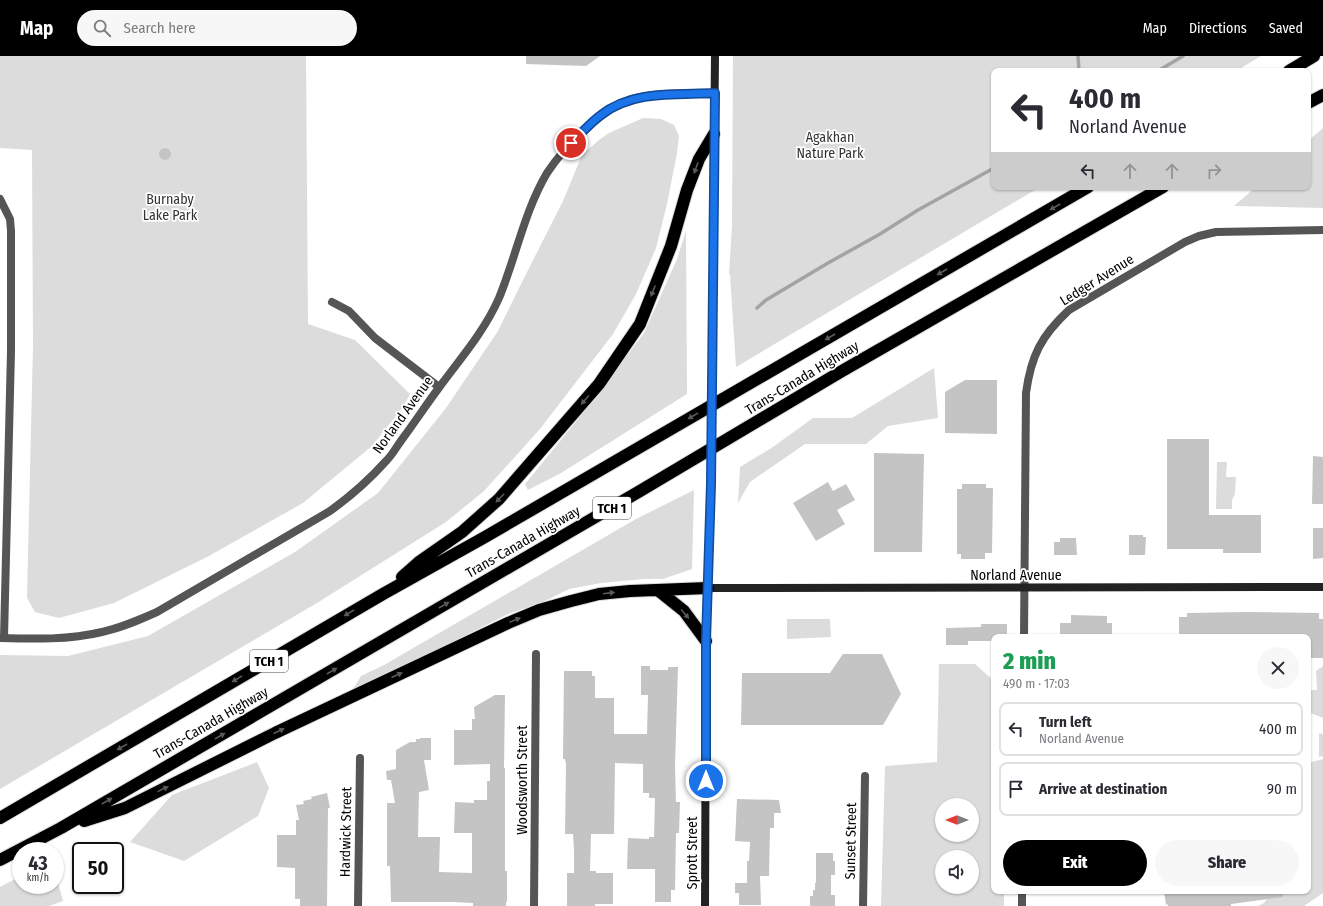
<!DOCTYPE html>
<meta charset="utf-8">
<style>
:root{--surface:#fff;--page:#f7f7f7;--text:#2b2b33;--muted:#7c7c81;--line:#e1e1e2;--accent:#000}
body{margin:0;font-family:"Fira Sans Condensed",sans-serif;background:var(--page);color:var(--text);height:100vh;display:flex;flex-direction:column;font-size:15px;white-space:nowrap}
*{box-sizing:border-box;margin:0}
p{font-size:13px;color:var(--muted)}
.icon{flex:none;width:22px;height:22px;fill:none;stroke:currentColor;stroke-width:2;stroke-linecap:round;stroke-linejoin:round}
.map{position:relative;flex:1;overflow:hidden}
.sheet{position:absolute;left:991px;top:578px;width:320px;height:260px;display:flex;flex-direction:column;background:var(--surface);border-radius:8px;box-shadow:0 1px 3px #0004}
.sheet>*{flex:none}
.top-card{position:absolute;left:991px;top:12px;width:320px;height:122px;border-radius:8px;box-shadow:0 1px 3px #0004;background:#fff;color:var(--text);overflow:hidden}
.needle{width:26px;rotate:270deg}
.fabs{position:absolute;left:935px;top:742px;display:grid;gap:8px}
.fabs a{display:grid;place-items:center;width:44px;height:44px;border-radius:50%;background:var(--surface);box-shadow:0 1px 3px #0004;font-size:20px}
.speed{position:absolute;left:12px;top:786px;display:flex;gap:8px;font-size:20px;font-weight:700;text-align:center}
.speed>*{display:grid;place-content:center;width:52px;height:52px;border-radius:50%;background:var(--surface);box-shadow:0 1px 3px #0004;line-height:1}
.speed small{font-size:10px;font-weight:400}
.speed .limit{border:2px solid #111;border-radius:6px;background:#fff;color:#111}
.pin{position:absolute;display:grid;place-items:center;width:34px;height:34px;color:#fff;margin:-17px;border:2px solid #fff;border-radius:50%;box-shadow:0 1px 4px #0007}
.me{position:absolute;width:44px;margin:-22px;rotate:0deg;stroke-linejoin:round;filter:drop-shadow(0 0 3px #0008)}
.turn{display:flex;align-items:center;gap:14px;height:84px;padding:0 12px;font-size:18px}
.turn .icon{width:52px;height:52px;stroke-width:2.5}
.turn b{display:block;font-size:28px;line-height:34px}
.lanes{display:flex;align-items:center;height:38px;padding:0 12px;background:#0003;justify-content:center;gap:20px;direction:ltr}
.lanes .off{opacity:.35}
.round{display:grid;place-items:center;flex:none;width:42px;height:42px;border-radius:21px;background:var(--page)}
.head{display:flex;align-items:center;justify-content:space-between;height:68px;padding:0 12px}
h1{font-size:24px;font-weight:800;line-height:30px;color:#1e9e55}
.primary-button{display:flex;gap:8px;margin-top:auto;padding:8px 12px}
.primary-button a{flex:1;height:46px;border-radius:24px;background:var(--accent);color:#fff;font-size:16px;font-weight:800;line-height:46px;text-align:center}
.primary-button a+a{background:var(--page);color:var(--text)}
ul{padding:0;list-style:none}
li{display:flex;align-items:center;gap:12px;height:54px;margin:0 8px 6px;padding:0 4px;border:2px solid var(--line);border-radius:8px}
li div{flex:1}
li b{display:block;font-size:15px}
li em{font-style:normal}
header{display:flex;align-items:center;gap:24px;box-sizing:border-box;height:56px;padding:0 20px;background:var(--accent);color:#fff}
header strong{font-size:19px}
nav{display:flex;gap:22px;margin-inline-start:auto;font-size:14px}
.search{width:280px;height:36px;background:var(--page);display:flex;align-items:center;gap:10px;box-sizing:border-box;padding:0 14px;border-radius:22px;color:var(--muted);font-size:15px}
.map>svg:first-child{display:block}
</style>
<header>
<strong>Map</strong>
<div class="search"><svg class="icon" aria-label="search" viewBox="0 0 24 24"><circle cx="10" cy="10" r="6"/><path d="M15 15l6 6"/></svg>Search here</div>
<nav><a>Map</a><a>Directions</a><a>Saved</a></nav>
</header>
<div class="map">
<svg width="1323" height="850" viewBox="0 0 1323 850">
<rect width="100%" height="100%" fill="#fff"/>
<path fill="#dcdcdc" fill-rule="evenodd" d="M0,0H306L308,268L355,284L410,338L403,351L372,390L303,447L207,501L114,547L59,562L35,556L27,542L33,289L32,94L0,92Z
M733,0H1261L1236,15H994V131H1040L736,311L730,218H729L732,169Z
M643,62L661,63L674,69L679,80L677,97L667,148L656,192L636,238L613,278L540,373L484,435L446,466L317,547L0,733V599L68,600L148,580L295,496L378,437L446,352L498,275L523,224L563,145L582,99L599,84L609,77Z
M1323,72V152L1234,150L1256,131H1308V85Z
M686,175L687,338L561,417L528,434L525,428L596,341L644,277L677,203Z
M934,312L938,362L888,370L866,388H805L750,426L738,447L740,411L773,391L813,362H852Z
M1217,406H1227L1226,421H1236L1235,438L1232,444V453H1216Z
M694,434L692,513L663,523H644L601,527L569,533L543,546L508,558L350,638L361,620L384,609L636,463Z
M787,563H830L831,581L787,583Z
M939,608H975L994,625V835H1004V850H881L885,710L937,706ZM942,749H972V779H942ZM942,801H972V831H942Z
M1323,610V662L1308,656V634H1317L1316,615Z
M1319,677L1323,678V700L1319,701Z
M1323,703V837L1304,850H1258L1264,847L1272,835H1308V707Z
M257,706L269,732L258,760L184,805L130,786L172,739Z
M55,816L63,845L49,850H0V831L21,820V829H55Z"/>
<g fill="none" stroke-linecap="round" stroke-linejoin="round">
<path stroke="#a3a3a3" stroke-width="3.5" d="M1078,0L1079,15
M1158,15L1183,0
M757,252L766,244L828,207L880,178L918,154L994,112"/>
</g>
<path fill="#c4c4c4" d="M526,0H600L586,10L526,8Z
M159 98a6 6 0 1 1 12 0a6 6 0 1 1-12 0Z
M965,324H997V378L945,377V336Z
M1167,383H1209V459H1261V497H1223V493H1167Z
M874,397L924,398L922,496H874Z
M1313,400L1323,401V448H1312Z
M828,426L833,435L846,428L855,444L837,454L845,468L816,485L793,447Z
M962,428H986V432H993L992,497H985V503H961V498H957V433H962Z
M1313,472H1323V502L1313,503Z
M1129,479H1143V481H1146L1145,499H1129Z
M1060,482H1076L1077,499H1054V486H1060Z
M1246,556L1319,557V563H1323V602H1309V597H1308V581H1179V561H1187V557Z
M1071,559L1107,560V567H1112V581H1060V567H1071Z
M981,568H1007V581H994V585H968V589H946V572L981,571Z
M843,598H882L901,638L883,669H741L742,617H830Z
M641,610H650V614H668V611H678L675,710L676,746H680L679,777H676L675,834H671V846H655V813H627L628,782L649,783V781H654L655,742H649V737H643V708L615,707L614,778H591L590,815H596V817H613V848H595V850H567V817H574V795L573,778H565L566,708L565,703H563L564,615H592V620H595V642H614V678H647L648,639H641Z
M495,639H505L504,712H505V815H507V846H506V850H473V847L453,846H391L390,810H387V747H395L391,724H387L386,715L396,713V694L410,686H416V683H420V682H431V704H424L429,734L419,736L418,781H440L439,816L472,817V777H454L455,746L474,747V744H487V725H490V708L454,709V674H472V663H475L474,651Z
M327,737L330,752H328L327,850H300V843H295V812L277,811V779H296V764H299L296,749L304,748L303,745L312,743L311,741Z
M737,743L779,744L781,757H774V772H770L769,820H760L761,849H739V837H735V827H747V805H749L750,786L735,785Z
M816,797H833V805H835V819H831V839H835V850H810V840H813V834H815V827H816Z
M1164,835H1282L1283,841L1231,848V850H1168V848L1166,849Z"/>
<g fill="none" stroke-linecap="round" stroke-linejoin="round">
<defs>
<path id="motorway" d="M1289,15L1314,0
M1308,47L1323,39
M402,521L419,506L462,476L499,443L599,328L640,268L671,190L687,134L699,103L714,78
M659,535L684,555L706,585
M0,762L383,538L485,481L1088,131
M84,765L125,752L275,677L508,567L539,554L571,545L599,538L630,535L708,532
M0,804L61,772L640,435L842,315L1163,131"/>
</defs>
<use href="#motorway" stroke="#dbdbdb" stroke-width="14"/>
<path stroke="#555" stroke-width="8" d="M0,143L10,163L11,175V295L4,582
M332,246L349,255L375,282L439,331
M1024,581L1026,337C1031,300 1041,280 1069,254L1185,186L1199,180L1216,176L1323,174
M358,850L360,702
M534,850L536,598
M863,850L865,720
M1022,850V835"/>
<path stroke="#555" stroke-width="8" d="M0,582C34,583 69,584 102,576C121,572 139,564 157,556L330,455C351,440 370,423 387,404C393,398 397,390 403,382C415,366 426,349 438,333C460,303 484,276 499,242C516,201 524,156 547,117C557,102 571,86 585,74C600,60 615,47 636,42C661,36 689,38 715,37"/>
<path stroke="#222" stroke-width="8" d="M712,314L715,0
M708,532L1323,531
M705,850L706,585L711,428"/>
<use href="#motorway" stroke="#000" stroke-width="12"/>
<path stroke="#222" stroke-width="8" d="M711,428L712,314"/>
</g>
<defs><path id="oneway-solid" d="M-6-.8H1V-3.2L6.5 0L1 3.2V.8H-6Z"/></defs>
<g fill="#595959">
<use href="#oneway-solid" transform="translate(696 112) rotate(110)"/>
<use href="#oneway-solid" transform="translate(1055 151) rotate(150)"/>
<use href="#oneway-solid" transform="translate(942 216) rotate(150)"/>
<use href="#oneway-solid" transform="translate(653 235) rotate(112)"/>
<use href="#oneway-solid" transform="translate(830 281) rotate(150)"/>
<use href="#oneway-solid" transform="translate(585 344) rotate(131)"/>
<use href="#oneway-solid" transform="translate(693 360) rotate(150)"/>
<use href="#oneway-solid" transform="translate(500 442) rotate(134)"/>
<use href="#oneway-solid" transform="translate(609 537) rotate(-7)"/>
<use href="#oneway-solid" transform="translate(444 549) rotate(-30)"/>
<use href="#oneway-solid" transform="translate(349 557) rotate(149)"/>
<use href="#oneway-solid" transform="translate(685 558) rotate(49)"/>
<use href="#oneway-solid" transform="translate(515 564) rotate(-22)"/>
<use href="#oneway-solid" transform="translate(332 615) rotate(-30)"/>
<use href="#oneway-solid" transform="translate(397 619) rotate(-25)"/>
<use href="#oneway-solid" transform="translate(237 623) rotate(149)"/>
<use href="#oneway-solid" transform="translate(279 675) rotate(-25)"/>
<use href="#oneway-solid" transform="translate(220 680) rotate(-30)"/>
<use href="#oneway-solid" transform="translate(122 691) rotate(150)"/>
<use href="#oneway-solid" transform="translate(163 733) rotate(-26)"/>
<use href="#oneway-solid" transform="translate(107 745) rotate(-30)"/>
</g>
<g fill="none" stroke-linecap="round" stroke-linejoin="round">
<defs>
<path id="route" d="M571,87C581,78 590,67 601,59C633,34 676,39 715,37L711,428L706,585V725"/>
</defs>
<use href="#route" stroke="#114b97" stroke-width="10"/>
<use href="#route" stroke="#1a73e8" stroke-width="7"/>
</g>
<g text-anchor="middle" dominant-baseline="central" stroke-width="3.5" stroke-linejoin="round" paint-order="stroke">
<g fill="#fff" stroke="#4c4c4c" stroke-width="1">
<rect x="593" y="441" width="38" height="22" rx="3"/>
<rect x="250" y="594" width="38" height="22" rx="3"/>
</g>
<g font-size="13" font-weight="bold" fill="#000">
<text x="612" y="452">TCH 1</text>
<text x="269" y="605">TCH 1</text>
</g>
<g font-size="14" fill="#333" stroke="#fff">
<text x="830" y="81">Agakhan<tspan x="830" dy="16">Nature Park</tspan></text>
<text x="170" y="143">Burnaby<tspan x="170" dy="16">Lake Park</tspan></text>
</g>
<g font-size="14" fill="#000" stroke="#fff">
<text transform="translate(1097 224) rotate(-32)">Ledger Avenue</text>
<text transform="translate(802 322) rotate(-31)">Trans-Canada Highway</text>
<text transform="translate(403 359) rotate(-54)">Norland Avenue</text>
<text transform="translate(523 486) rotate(-30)">Trans-Canada Highway</text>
<text x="1016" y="519">Norland Avenue</text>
<text transform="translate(211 667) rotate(-30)">Trans-Canada Highway</text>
<text transform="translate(522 724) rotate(-90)">Woodsworth Street</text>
<text transform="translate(346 776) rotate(-89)">Hardwick Street</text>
<text transform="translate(851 785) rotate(-89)">Sunset Street</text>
<text transform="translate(692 797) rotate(-90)">Sprott Street</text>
</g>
</g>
</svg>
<div class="fabs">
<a><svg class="needle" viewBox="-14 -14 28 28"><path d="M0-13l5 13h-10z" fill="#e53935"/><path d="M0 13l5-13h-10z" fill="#7c7c81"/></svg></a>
<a><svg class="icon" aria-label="sound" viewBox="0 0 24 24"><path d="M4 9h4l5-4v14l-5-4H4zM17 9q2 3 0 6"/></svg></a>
</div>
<div class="speed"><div>43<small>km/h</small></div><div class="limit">50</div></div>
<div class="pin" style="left:571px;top:87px;background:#d93025"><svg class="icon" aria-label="arrive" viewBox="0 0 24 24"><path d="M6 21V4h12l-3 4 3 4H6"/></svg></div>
<svg class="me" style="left:706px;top:725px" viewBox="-20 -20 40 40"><circle r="17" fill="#1a73e8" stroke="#fff" stroke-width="3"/><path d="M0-11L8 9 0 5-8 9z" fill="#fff"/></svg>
<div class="top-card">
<div class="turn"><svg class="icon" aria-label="left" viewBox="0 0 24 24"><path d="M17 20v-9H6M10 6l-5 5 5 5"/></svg><div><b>400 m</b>Norland Avenue</div></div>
<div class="lanes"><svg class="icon" aria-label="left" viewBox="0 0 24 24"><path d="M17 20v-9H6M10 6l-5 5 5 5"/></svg><svg class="icon off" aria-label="ahead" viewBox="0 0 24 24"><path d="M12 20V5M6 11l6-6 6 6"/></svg><svg class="icon off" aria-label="ahead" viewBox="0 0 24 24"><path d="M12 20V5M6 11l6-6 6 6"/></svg><svg class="icon off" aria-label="right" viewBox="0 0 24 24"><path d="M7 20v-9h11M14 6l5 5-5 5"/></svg></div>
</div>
<section class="sheet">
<div class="head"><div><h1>2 min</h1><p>490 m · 17:03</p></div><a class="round"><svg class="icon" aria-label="close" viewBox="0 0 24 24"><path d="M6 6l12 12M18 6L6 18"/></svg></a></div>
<ul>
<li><svg class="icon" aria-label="left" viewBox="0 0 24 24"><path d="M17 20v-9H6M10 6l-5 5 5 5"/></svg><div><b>Turn left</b><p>Norland Avenue</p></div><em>400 m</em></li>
<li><svg class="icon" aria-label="arrive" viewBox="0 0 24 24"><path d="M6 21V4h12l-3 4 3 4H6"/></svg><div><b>Arrive at destination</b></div><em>90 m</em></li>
</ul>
<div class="primary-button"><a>Exit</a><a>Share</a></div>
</section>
</div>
